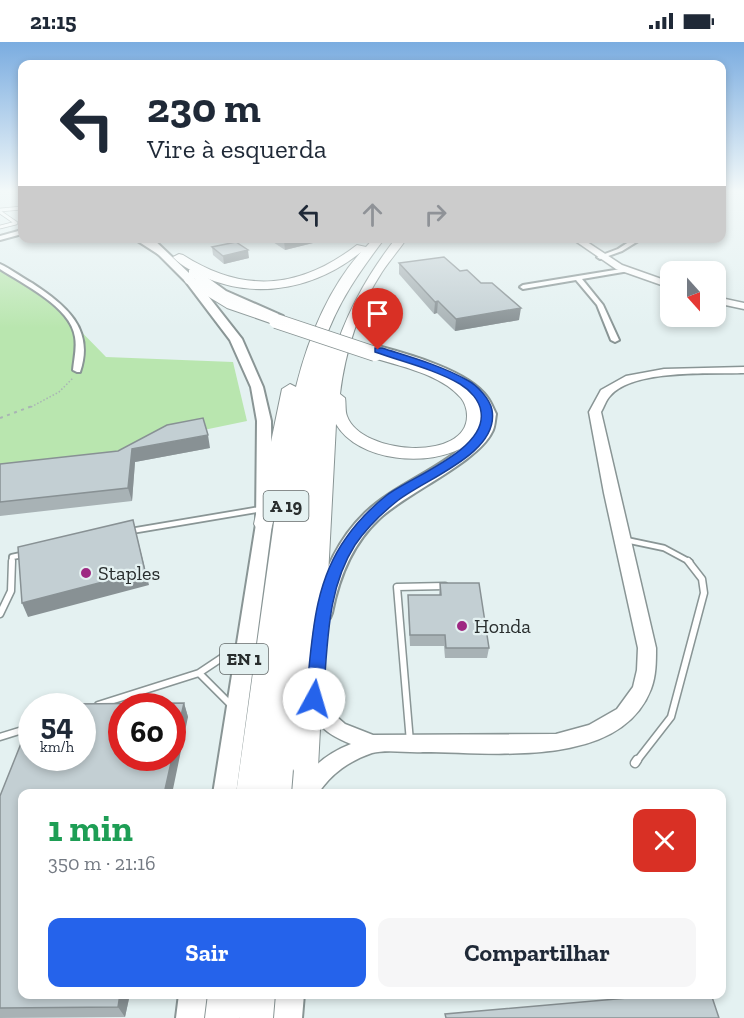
<!DOCTYPE html>
<html lang="pt">
<meta charset="utf-8">
<style>
:root{--surface:#fff;--page:#f6f6f7;--text:#1f2937;--muted:#747a83;--accent:#2563eb}
body{margin:0;font-family:"Zilla Slab",serif;background:var(--page);color:var(--text);height:100vh;display:flex;flex-direction:column;font-size:22px;white-space:nowrap}
*{box-sizing:border-box;margin:0}
p{font-size:20px;color:var(--muted)}
.icon{flex:none;width:33px;height:33px;fill:none;stroke:currentColor;stroke-width:2;stroke-linecap:round;stroke-linejoin:round}
.map{position:relative;flex:1;overflow:hidden}
.panel{position:absolute;left:18px;top:747px;width:708px;height:210px;display:flex;flex-direction:column;background:var(--surface);border-radius:12px;box-shadow:0 3px 9px #0003}
.panel>*{flex:none}
.banner{position:absolute;left:18px;top:18px;width:708px;height:183px;border-radius:12px;box-shadow:0 3px 9px #0003;background:#fff;color:var(--text);overflow:hidden}
.needle{width:39px;rotate:159deg}
.controls{position:absolute;left:660px;top:219px;display:grid;gap:12px}
.controls a{display:grid;place-items:center;width:66px;height:66px;border-radius:12px;background:var(--surface);box-shadow:0 3px 9px #0003;font-size:30px}
.speed{position:absolute;left:18px;top:651px;display:flex;gap:12px;font-size:30px;font-weight:700;text-align:center}
.speed>*{display:grid;place-content:center;width:78px;height:78px;border-radius:50%;background:var(--surface);box-shadow:0 3px 9px #0003;line-height:1}
.speed small{font-size:15px;font-weight:400}
.speed .limit{border:9px solid #d22;background:#fff;color:#111}
.pin{position:absolute;display:grid;place-items:center;width:51px;height:51px;color:#fff;margin:-62px -26px;border-radius:50% 50% 50% 0;rotate:-45deg;box-shadow:0 0 6px #0007}
.pin .icon{rotate:45deg}
.me{position:absolute;width:66px;margin:-33px;rotate:6deg;stroke-linejoin:round;filter:drop-shadow(0 0 4px #0008)}
.turn{display:flex;align-items:center;gap:21px;height:126px;padding:0 30px;font-size:27px}
.turn .icon{width:78px;height:78px;stroke-width:2.5}
.turn b{display:block;font-size:42px;line-height:51px}
.lanes{display:flex;align-items:center;height:57px;padding:0 30px;background:#0003;justify-content:center;gap:30px;direction:ltr}
.lanes .off{opacity:.35}
.round{display:grid;place-items:center;flex:none;width:63px;height:63px;border-radius:12px;background:var(--page)}
.headline{display:flex;align-items:center;justify-content:space-between;height:102px;padding:0 30px}
h1{font-size:36px;font-weight:700;line-height:45px;color:#1e9e55}
.cta{display:flex;gap:12px;margin-top:auto;padding:12px 30px}
.cta a{flex:1;height:69px;border-radius:12px;background:var(--accent);color:#fff;font-size:24px;font-weight:700;line-height:69px;text-align:center}
.cta a+a{background:var(--page);color:var(--text)}
.status{display:flex;justify-content:space-between;align-items:center;height:42px;padding:0 30px;background:var(--surface);direction:ltr}
.status svg{height:16px;fill:currentColor}
.map>svg:first-child{display:block}
</style>
<div class="status"><b>21:15</b><svg viewBox="0 0 49 12"><path d="M0 12V9h3v3zM5 12V6h3v6zM10 12V3h3v9zM15 12V0h3v12zM26 1h20v11H26zM47 4h2v5h-2z"/></svg></div>
<div class="map">
<svg width="744" height="976" viewBox="0 0 744 976">
<rect width="100%" height="100%" fill="#e4f1f1"/>
<path fill="#b9e6af" d="M0,223C41,248 73,281 106,315L233,320L247,379L170,395L122,422L0,435Z"/>
<g fill="none" stroke-linecap="round" stroke-linejoin="round">
<defs>
<path id="lane-far3" d="M0,168L22,166
M0,170L16,181L0,185"/>
<path id="lane-far2" d="M131,489L261,467
M626,498L664,506L690,520
M12,520V515L26,512"/>
<path id="lane-far1" d="M0,572L11,549L12,519
M199,631L232,664
M98,663L199,631L241,603
M0,695L32,685
M410,700L397,545L445,544
M636,720L671,675L704,551L702,537L688,519"/>
<path id="lane" d="M635,721L637,718"/>
<path id="street" d="M22,188V192L0,198V194Z
M133,196H141L169,215L164,216Z
M635,196H643L622,209L600,217L597,215L618,207Z
M0,222C11,227 21,235 32,241C65,263 95,286 80,330H77L73,328C74,317 77,306 75,295C71,265 23,242 0,227Z
M627,226L629,227V229L582,237L603,263L619,298L615,300L611,298L597,263L576,238L523,247L520,245L523,243Z"/>
<path id="secondary" d="M571,196H581L622,223L670,240V246L616,227Z
M716,255L744,261V267L716,261Z
M744,325V331C710,332 633,327 610,354C606,358 604,365 601,370L656,606C656,620 656,634 651,647C620,728 492,710 423,710C407,711 387,707 372,711C351,718 330,732 318,752H296C307,727 326,712 351,702C324,691 317,683 305,657L307,651L314,649L321,651L330,669L345,682L373,693L556,692L589,683L617,667L633,645L637,628L638,606L604,451L589,370L601,348L626,334L664,327Z"/>
<path id="primary" d="M142,196H152L189,231V228H197L226,249L283,274L277,277C248,270 216,257 194,236L242,297L263,345L271,379L272,482L236,752H213L256,482L257,379L251,345L230,298L186,240Z
M378,304C408,312 469,329 487,355C491,360 493,366 496,372C495,377 495,385 492,390C478,420 406,451 379,477C352,502 339,535 332,571L330,576L323,578L316,576L314,571C322,533 337,498 365,471C389,448 421,435 448,416C536,356 423,326 374,311L372,308Z
M306,706L314,709L317,716L315,752H292L295,716L298,709Z
M179,952H207L204,976H176Z
M276,952H304L302,976H274Z"/>
<path id="highway" d="M374,196H385C359,230 338,260 324,300L330,298L337,302C352,261 369,231 396,196H407C399,208 390,218 382,230C359,265 345,310 340,352L345,356C346,362 345,369 347,374C361,413 467,420 467,374C467,368 465,361 461,356C441,332 399,324 370,315L368,312L370,309L375,308C406,315 481,334 483,373C483,386 475,397 465,404C430,426 358,420 336,382L318,725L314,733L305,737L296,733L293,727L291,752H236L275,473L271,487L264,488L257,487L254,482L282,347L290,342L296,345C308,297 328,247 361,210C318,245 261,258 209,237C196,231 182,225 173,215L179,212L183,213C244,252 300,247 357,203L366,205Z
M190,234L237,260L281,276L283,279L276,283L227,266L186,241L184,238Z
M208,952H275L273,976H239L241,958L239,976H205Z"/>
</defs>
<use href="#lane-far3" stroke="#899595" stroke-width="4.5"/>
<use href="#lane-far2" stroke="#899595" stroke-width="8"/>
<use href="#lane-far1" stroke="#899595" stroke-width="9"/>
<use href="#lane" stroke="#899595" stroke-width="11"/>
<use href="#street" stroke="#899595" stroke-width="4"/>
<use href="#secondary" stroke="#899595" stroke-width="3"/>
<use href="#primary" stroke="#899595" stroke-width="4"/>
<use href="#highway" stroke="#899595" stroke-width="2"/>
<path stroke="#a9b4b4" stroke-width="1.5" stroke-dasharray="1.5 2" stroke-linecap="butt" d="M31,365L59,350L73,336"/>
<path stroke="#a9b4b4" stroke-width="2" stroke-dasharray="3 4.5" stroke-linecap="butt" d="M0,376L35,363"/>
<use href="#lane-far3" stroke="#fff" stroke-width="3"/>
<use href="#lane-far2" stroke="#fff" stroke-width="4.5"/>
<use href="#lane-far1" stroke="#fff" stroke-width="6"/>
<use href="#lane" stroke="#fff" stroke-width="8"/>
<use href="#street" fill="#fff" fill-rule="evenodd"/>
<use href="#secondary" fill="#fff" fill-rule="evenodd"/>
<use href="#primary" fill="#fff" fill-rule="evenodd"/>
<use href="#highway" fill="#fff" fill-rule="evenodd"/>
<defs>
<path id="highway-bridge" d="M276,279L375,312"/>
</defs>
<use href="#highway-bridge" stroke="#899595" stroke-width="16" stroke-linecap="butt"/>
<use href="#highway-bridge" stroke="#fff" stroke-width="14"/>
</g>
<path fill="#a8b2b5" d="M267,196H333L285,208Z
M212,205L249,216L224,222L213,213Z
M399,221L519,278L455,289L437,271L434,272L399,232Z
M210,406L135,420L132,459L0,474V422Z
M440,541L489,606L487,616H445L444,604H410L408,564V553H439Z
M184,661L188,675L22,952H130L125,975L0,976V754L32,716Z"/>
<path fill="#889194" d="M295,196H333L285,208L284,199Z
M248,208L249,216L224,222L223,214Z
M438,259L437,271L434,272L435,260Z
M521,266L519,278L455,289L456,277Z
M208,393L210,406L135,420L132,459L128,446L132,407Z
M133,478L149,543L28,575L22,561Z
M184,661L188,675L172,752H164Z
M120,952H130L125,975L118,965Z"/>
<path fill="#c3cfd3" stroke="#889194" stroke-width="1.5" d="M280,196H295L284,199Z
M236,200L248,208L223,214L212,205Z
M444,215L460,229L467,228L481,241H492L521,266L456,277L438,259L435,260L399,221Z
M203,376L208,393L132,407L128,446L0,460V422L118,409L167,383Z
M133,478L145,529L22,561L18,505Z
M440,541H479L489,606H446L445,593H410L408,553H441Z
M184,661L172,713V664H122V716H172L164,752H22V952H120L118,965L0,966V754L32,674V716H82V664H67L68,662Z
M673,952H711L719,976H446L445,972Z"/>
<linearGradient id="sky" x2="0" y2="1"><stop stop-color="#7aace0"/><stop offset="0.52" stop-color="#f3f9f9"/><stop offset="1" stop-color="#f3f9f9" stop-opacity="0"/></linearGradient>
<rect width="744" height="286" fill="url(#sky)"/>
<path fill="#2563eb" stroke="#184099" stroke-width="1.5" d="M375,306H382C410,315 440,323 467,338C477,343 490,357 492,368C500,412 424,437 396,460C381,472 366,487 355,503C326,548 328,605 323,657L320,662L314,664L308,662L306,657C312,602 312,543 346,496C357,480 372,465 387,453C413,434 487,407 481,370C480,359 470,348 460,342C434,327 403,320 375,310Z"/>
<g fill="#9e2982" stroke="#e4f1f1" stroke-width="2">
<circle cx="86" cy="531" r="6"/>
<circle cx="462" cy="584" r="6"/>
</g>
<g text-anchor="middle" dominant-baseline="central" stroke-width="4.5" stroke-linejoin="round" paint-order="stroke">
<g fill="#e4f1f1" stroke="#616868" stroke-width="1.5">
<rect x="263.5" y="449" width="45" height="30" rx="4.5"/>
<rect x="220" y="602" width="48" height="30" rx="4.5"/>
</g>
<g font-size="18" font-weight="bold" fill="#292e2e">
<text x="286" y="464">A 19</text>
<text x="244" y="617">EN 1</text>
</g>
<g font-size="20" fill="#292e2e" stroke="#e4f1f1" text-anchor="start">
<text x="98" y="531">Staples</text>
<text x="474" y="584">Honda</text>
</g>
</g>
</svg>
<div class="controls">
<a><svg class="needle" viewBox="-14 -14 28 28"><path d="M0-13l5 13h-10z" fill="#e53935"/><path d="M0 13l5-13h-10z" fill="#747a83"/></svg></a>
</div>
<div class="speed"><div>54<small>km/h</small></div><div class="limit">60</div></div>
<div class="pin" style="left:378px;top:308px;background:#d93025"><svg class="icon" aria-label="arrive" viewBox="0 0 24 24"><path d="M6 21V4h12l-3 4 3 4H6"/></svg></div>
<svg class="me" style="left:314px;top:657px" viewBox="-20 -20 40 40"><circle r="19" fill="#fff"/><path d="M0-13L10 11 0 6-10 11z" fill="#2563eb"/></svg>
<div class="banner">
<div class="turn"><svg class="icon" aria-label="left" viewBox="0 0 24 24"><path d="M17 20v-9H6M10 6l-5 5 5 5"/></svg><div><b>230 m</b>Vire à esquerda</div></div>
<div class="lanes"><svg class="icon" aria-label="left" viewBox="0 0 24 24"><path d="M17 20v-9H6M10 6l-5 5 5 5"/></svg><svg class="icon off" aria-label="ahead" viewBox="0 0 24 24"><path d="M12 20V5M6 11l6-6 6 6"/></svg><svg class="icon off" aria-label="right" viewBox="0 0 24 24"><path d="M7 20v-9h11M14 6l5 5-5 5"/></svg></div>
</div>
<section class="panel">
<div class="headline"><div><h1>1 min</h1><p>350 m · 21:16</p></div><a class="round" style="background:#d93025;color:#fff"><svg class="icon" aria-label="close" viewBox="0 0 24 24"><path d="M6 6l12 12M18 6L6 18"/></svg></a></div>
<div class="cta"><a>Sair</a><a>Compartilhar</a></div>
</section>
</div>
